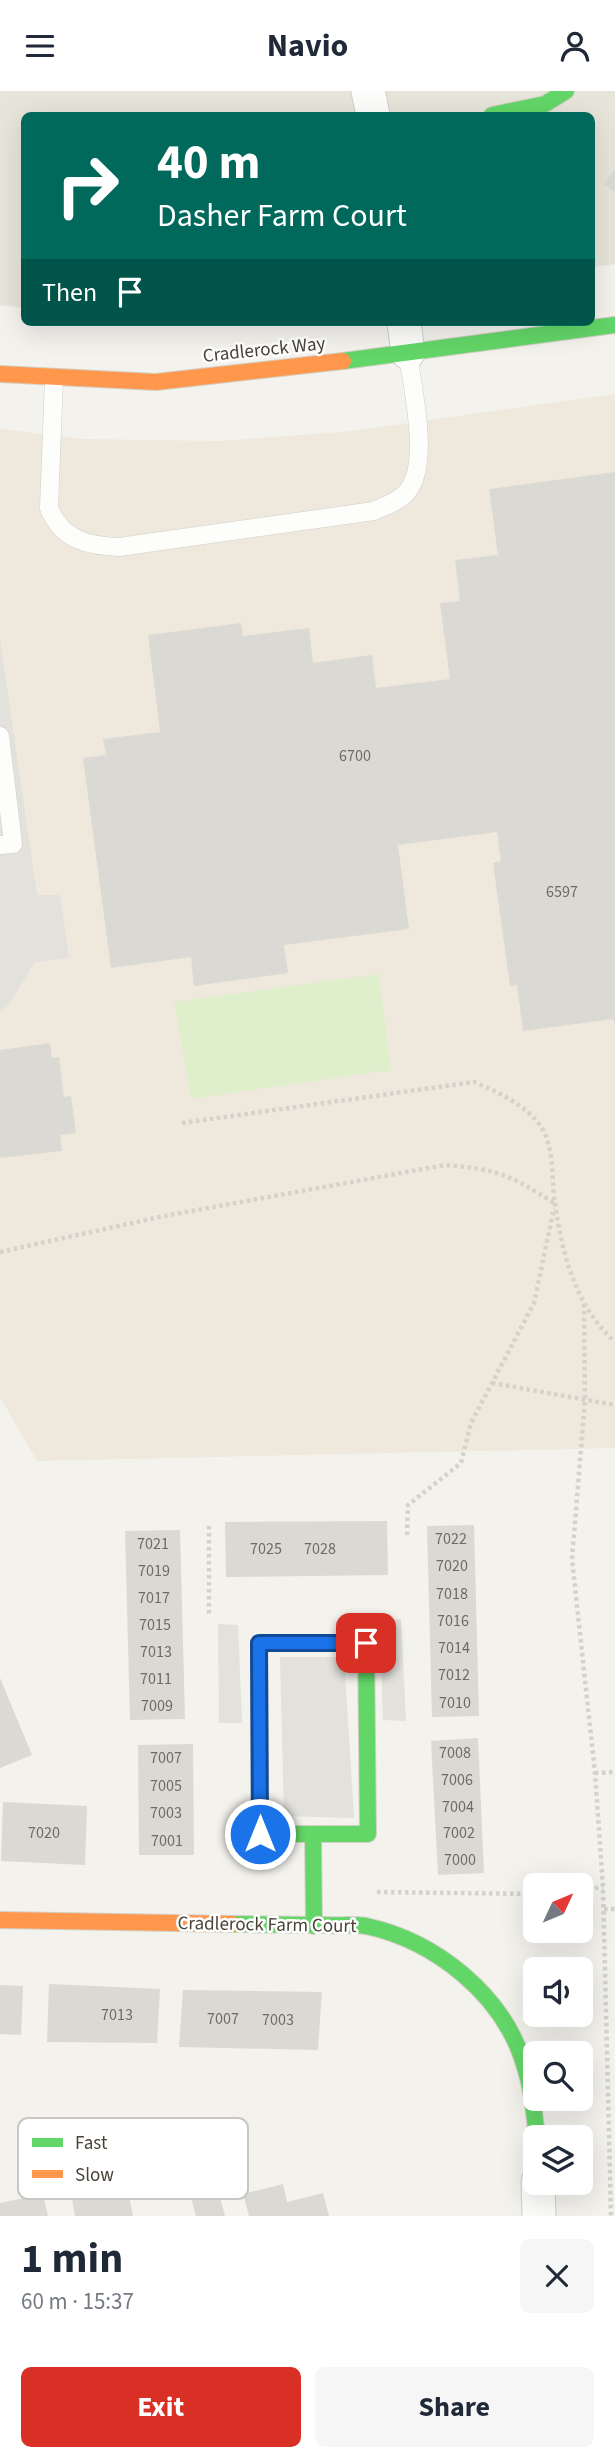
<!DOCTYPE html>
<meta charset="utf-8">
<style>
:root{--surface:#fff;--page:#f6f6f7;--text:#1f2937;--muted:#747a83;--accent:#d93025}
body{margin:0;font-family:"Source Sans 3",sans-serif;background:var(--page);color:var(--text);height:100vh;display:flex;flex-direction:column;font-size:26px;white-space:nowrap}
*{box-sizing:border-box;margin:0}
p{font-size:23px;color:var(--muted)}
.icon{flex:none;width:38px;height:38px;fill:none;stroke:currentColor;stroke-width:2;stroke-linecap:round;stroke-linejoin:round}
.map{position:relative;height:2125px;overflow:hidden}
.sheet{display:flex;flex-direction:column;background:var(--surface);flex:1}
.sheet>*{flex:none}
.hud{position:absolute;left:21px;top:21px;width:574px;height:214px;border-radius:10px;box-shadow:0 7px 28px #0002;background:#00695c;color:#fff;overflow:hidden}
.needle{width:46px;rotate:46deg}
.tools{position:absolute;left:523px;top:1782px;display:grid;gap:14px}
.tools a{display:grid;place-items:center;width:70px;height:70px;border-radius:10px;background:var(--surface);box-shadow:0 7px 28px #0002;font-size:35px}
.pin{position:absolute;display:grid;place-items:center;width:60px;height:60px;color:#fff;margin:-30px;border-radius:14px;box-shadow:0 4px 10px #0006}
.me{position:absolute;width:77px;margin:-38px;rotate:0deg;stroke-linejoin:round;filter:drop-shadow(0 0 5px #0008)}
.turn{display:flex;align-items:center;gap:24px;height:147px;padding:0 21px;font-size:32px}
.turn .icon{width:91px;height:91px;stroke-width:2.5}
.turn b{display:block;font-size:49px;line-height:60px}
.then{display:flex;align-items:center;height:66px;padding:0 21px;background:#0003;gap:14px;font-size:26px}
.round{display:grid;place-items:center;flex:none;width:74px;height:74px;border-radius:10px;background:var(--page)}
.summary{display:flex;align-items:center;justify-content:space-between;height:119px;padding:0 21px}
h1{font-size:42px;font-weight:700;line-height:52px}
.button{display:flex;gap:14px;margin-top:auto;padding:14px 21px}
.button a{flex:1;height:80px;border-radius:10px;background:var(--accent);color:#fff;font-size:28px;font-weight:700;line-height:80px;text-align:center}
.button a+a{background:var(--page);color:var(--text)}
header{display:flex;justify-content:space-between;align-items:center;height:91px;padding:0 21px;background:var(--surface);font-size:32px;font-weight:700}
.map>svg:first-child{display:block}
</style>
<header><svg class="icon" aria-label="menu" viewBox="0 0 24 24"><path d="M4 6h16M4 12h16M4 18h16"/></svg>Navio<svg class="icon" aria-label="person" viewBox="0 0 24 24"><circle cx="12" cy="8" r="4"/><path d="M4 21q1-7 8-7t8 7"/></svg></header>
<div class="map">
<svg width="615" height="2125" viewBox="0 0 615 2125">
<rect width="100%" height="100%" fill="#f3f2ed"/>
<path fill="#e7e4da" d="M0,0H615V173L592,176V24H24V217L0,214Z"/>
<path fill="#eee9dc" d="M615,303V1357L37,1370L0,1306V338L83,348L220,350L353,340Z"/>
<path fill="#dfefcc" d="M379,883L391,979L191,1008L174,911Z"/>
<path fill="#e2e1dc" d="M0,547L37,804H60L69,867L35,871L11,910L0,920Z
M401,1528L406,1630L383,1629L380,1530Z
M218,1533L238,1534L242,1632H219Z
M280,1566H344L354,1727L284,1725Z"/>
<path fill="#dbd9d3" d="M615,78V101L604,93Z
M615,381V933L613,928L523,940L517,894L510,895L493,772L501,770L497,741L398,754L409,838L284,854L288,882L194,895L191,866L111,877L83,667L106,664L103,648L160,641L148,544L241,532L243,545L309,537L313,572L372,564L376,597L450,588L440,512L460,510L455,469L498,464L489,398Z
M50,952L52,967L59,966L64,1006L71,1005L76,1042L60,1044L62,1060L0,1067V959Z
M387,1430L388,1484L226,1486L225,1431Z
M474,1434L479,1625L432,1626L427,1435Z
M180,1439L185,1628L130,1629L125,1440Z
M0,1587L32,1664L0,1677Z
M478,1647L484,1782L438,1784L431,1650Z
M193,1653L194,1764H139L138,1654Z
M3,1711L87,1715L85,1774L1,1770Z
M49,1893L160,1898L157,1952L47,1951Z
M0,1894L23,1895L21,1944L0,1943Z
M183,1899L322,1901L318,1959L179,1956Z
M126,2091L133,2125H75L71,2102Z
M283,2093L287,2111L323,2102L329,2125H249L243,2103Z
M218,2100L225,2125H196L191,2107Z
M43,2103L48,2125H0V2112Z"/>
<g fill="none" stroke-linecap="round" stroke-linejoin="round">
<defs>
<path id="lane" d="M54,288L49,417C62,449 88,455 119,456L374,420C385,415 398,411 407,401C431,373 412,297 408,262
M0,645L13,753L0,754"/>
<path id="street" d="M368,0L373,24
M404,231L408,262
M538,2091L539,2125"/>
<path id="fast" d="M492,24L545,13L566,0
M343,270L615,234
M313,1743H260L259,1552H366L368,1743H313L314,1835
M233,1833C264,1833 294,1834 324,1834C337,1835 353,1833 366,1835C436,1850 503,1904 524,1973C532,1997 534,2021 537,2046"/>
<path id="slow" d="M0,283L156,291L343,270
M0,1829L233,1833"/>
</defs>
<use href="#lane" stroke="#d1cfca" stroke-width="19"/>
<use href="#street" stroke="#d1cfca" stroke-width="35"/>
<use href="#fast" stroke="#d3cfc4" stroke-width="18"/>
<use href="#slow" stroke="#d3cfc4" stroke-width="18"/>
<path stroke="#d3d2cb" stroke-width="4.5" stroke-dasharray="3.5 3.5" stroke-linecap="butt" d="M182,1032L474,991C498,1001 524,1013 540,1034C555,1056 551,1087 555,1112C562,1163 576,1216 615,1251
M0,1161L164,1125L445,1074C498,1078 510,1084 554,1112
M584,1213L585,1309L572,1468L595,1682L603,1796L611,2125
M492,1292L615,1314
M209,1435V1524
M407,1444L408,1414L461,1372L471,1332L534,1212L554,1117
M595,1682L615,1681
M581,1799L603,1796
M377,1801L536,1803
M604,1818H615"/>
<use href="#lane" stroke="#fdfdfc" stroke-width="18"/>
<use href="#street" stroke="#fdfdfc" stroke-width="33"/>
<use href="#fast" stroke="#63d668" stroke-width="16"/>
<use href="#slow" stroke="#ff974d" stroke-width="16"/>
</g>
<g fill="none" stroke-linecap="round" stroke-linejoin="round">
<defs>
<path id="route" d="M260,1743L259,1552H366"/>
</defs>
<use href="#route" stroke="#114b97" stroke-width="18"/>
<use href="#route" stroke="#1a73e8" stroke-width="12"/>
</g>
<g text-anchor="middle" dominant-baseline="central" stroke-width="5" stroke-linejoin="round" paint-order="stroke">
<g font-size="16" fill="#706b60">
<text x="355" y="665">6700</text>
<text x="562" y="801">6597</text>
<text x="451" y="1448">7022</text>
<text x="153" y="1453">7021</text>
<text x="266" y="1458">7025</text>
<text x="320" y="1458">7028</text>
<text x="452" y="1475">7020</text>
<text x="154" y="1480">7019</text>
<text x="452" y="1503">7018</text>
<text x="154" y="1507">7017</text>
<text x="453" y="1530">7016</text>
<text x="155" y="1534">7015</text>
<text x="454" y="1557">7014</text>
<text x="156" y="1561">7013</text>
<text x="454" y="1584">7012</text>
<text x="156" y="1588">7011</text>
<text x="455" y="1612">7010</text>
<text x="157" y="1615">7009</text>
<text x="455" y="1662">7008</text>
<text x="166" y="1667">7007</text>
<text x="457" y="1689">7006</text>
<text x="166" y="1695">7005</text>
<text x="458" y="1716">7004</text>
<text x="166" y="1722">7003</text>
<text x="44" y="1742">7020</text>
<text x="459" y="1742">7002</text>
<text x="167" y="1750">7001</text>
<text x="460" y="1769">7000</text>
<text x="117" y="1924">7013</text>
<text x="223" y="1928">7007</text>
<text x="278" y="1929">7003</text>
</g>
<g font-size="19" fill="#4a4437" stroke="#fff">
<text transform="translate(264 259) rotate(-6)">Cradlerock Way</text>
<text transform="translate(267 1834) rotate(1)">Cradlerock Farm Court</text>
</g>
</g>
<rect x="18" y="2027" width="230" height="81" rx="10" fill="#fff" stroke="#c9c7c3" stroke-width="2"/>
<rect x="32" y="2047" width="31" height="9" fill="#63d668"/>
<rect x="32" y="2079" width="31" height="8" fill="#ff974d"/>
<g font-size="19" fill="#4a4437">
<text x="75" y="2058">Fast</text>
<text x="75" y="2090">Slow</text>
</g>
</svg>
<div class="tools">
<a><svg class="needle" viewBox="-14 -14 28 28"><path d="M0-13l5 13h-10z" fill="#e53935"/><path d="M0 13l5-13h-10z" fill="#747a83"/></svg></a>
<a><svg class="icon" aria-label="sound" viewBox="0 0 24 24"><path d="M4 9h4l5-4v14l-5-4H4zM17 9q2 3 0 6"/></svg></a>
<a><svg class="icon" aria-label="search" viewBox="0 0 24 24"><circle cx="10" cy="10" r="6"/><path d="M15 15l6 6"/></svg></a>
<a><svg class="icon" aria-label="layers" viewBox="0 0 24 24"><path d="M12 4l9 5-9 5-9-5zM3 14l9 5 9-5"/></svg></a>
</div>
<div class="pin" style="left:366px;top:1552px;background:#d93025"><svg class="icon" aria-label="arrive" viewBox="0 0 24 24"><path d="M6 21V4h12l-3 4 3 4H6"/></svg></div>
<svg class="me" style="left:260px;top:1743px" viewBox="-20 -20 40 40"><circle r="17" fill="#1a73e8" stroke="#fff" stroke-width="3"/><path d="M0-11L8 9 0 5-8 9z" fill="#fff"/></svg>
<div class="hud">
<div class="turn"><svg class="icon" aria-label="right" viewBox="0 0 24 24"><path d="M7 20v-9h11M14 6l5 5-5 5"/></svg><div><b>40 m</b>Dasher Farm Court</div></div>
<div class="then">Then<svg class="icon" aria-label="arrive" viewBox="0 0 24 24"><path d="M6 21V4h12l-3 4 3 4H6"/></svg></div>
</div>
</div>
<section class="sheet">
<div class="summary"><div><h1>1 min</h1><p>60 m · 15:37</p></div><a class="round"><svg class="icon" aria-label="close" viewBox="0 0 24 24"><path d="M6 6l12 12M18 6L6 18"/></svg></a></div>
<div class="button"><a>Exit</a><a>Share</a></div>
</section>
